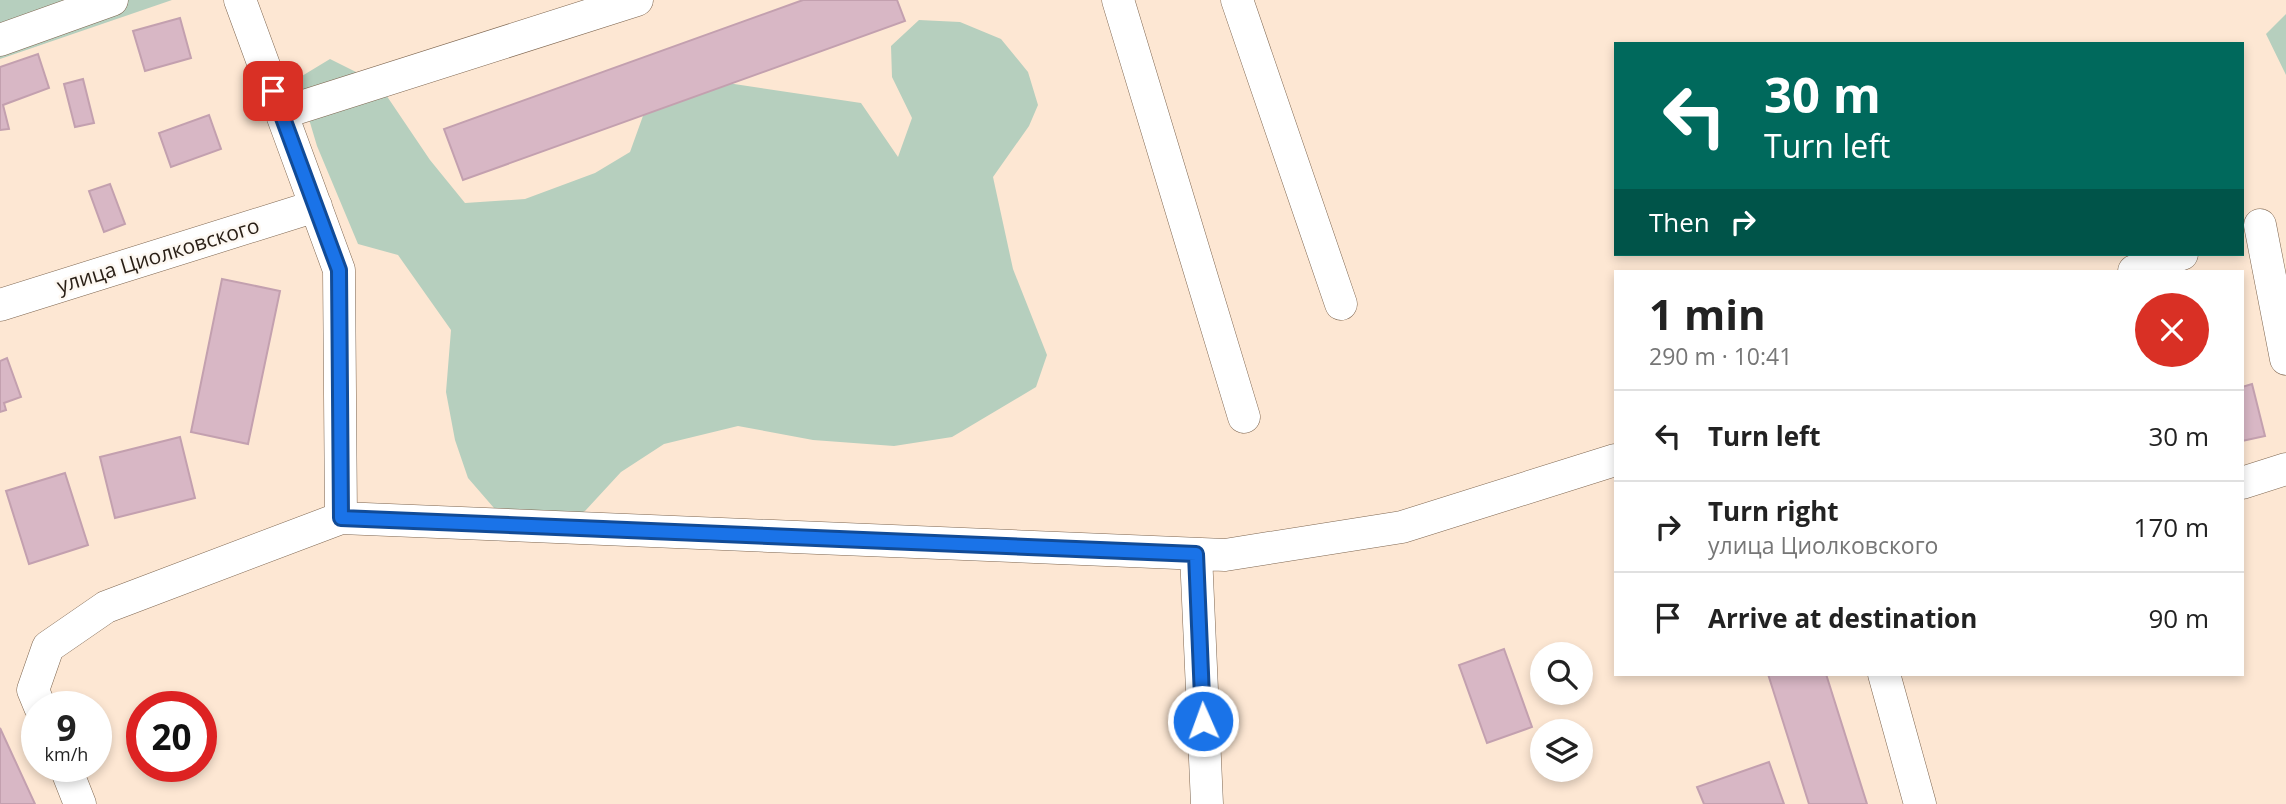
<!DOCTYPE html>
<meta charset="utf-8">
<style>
:root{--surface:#fff;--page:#f2f2f2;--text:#222;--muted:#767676;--line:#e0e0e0}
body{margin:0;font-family:"Open Sans",sans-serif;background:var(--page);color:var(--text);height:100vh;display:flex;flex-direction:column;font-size:26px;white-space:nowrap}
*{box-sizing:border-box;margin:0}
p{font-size:23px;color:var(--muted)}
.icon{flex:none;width:38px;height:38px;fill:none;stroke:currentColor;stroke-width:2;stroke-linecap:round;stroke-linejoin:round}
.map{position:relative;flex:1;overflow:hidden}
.sheet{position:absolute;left:1614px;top:270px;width:630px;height:406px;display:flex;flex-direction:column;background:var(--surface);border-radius:0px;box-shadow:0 4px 10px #0003}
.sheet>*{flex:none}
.banner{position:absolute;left:1614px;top:42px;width:630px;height:214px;border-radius:0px;box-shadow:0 4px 10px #0003;background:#00695c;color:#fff;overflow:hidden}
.buttons{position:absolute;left:1530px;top:642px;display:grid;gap:14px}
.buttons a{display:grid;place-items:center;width:63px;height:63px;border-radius:50%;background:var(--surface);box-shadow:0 4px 10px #0003;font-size:35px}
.speed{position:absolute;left:21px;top:691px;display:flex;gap:14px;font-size:35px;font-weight:700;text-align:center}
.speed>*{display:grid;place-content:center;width:91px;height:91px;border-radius:50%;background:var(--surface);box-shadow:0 4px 10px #0003;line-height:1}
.speed small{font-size:18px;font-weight:400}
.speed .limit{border:10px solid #d22;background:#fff;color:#111}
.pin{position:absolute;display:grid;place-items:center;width:60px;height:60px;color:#fff;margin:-30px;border-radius:14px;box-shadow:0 4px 10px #0006}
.me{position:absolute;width:77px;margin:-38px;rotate:358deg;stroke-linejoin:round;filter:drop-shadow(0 0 5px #0008)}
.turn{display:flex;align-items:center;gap:24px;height:147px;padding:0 35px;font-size:32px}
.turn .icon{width:91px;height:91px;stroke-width:2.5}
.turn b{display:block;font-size:49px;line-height:60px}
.then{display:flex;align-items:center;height:66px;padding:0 35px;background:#0003;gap:14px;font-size:26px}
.round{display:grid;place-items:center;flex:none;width:74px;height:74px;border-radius:37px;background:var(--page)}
.summary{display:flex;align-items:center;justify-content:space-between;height:119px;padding:0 35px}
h1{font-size:42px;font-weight:700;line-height:52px}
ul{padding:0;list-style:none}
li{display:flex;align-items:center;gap:21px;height:91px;padding:0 35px;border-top:2px solid var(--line)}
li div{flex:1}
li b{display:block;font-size:26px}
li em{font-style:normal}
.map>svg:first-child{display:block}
</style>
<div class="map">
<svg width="2286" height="804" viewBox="0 0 2286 804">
<rect width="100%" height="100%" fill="#fde7d3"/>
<path fill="#b6cfbe" d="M0,0H172L0,59Z
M2286,14V75L2266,34Z
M919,20L960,22L1001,39L1028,72L1038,105L1029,126L993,177L1013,269L1047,355L1036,387L952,437L894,446L813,440L738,426L664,444L621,472L585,511L552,527L494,508L468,478L455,440L446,392L451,330L398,255L358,244L317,146L297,79L330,59L378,83L430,160L465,203L525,199L595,173L630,152L648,102L701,79L861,103L898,157L912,118L892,77L891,46Z"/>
<path fill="#d8b7c5" stroke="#c3a0af" stroke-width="2" d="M803,0H897L905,21L463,180L444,129Z
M180,18L191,58L145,71L133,31Z
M38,54L49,88L3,105L9,129L0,130V67Z
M83,79L94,123L75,127L64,84Z
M209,115L221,149L171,167L159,133Z
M110,184L125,224L104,232L89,191Z
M222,279L280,291L248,444L191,432Z
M7,358L21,397L4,403L6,410L0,412V361Z
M2252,384L2265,436L2242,441V387Z
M180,437L195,498L115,518L100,457Z
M65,473L88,545L29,564L6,491Z
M1504,649L1532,727L1487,743L1459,665Z
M1768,674H1826L1867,804H1809Z
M0,728L35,804H0Z
M1769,762L1784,804H1704L1697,787Z"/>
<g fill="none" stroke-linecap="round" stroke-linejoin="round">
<defs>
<path id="minor" d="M240,0L339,270L341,518
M1118,0L1244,417
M1237,0L1341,304
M0,40L112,0
M282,113L637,0
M2260,225L2286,359
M2134,271L2182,254
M0,305L316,206
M2242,483L2286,469
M1196,554L1207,804
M1884,674L1920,804
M40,707L33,690L48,647L106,607L341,518L1225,555L1402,527L1615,460
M65,766L80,804"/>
</defs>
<use href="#minor" stroke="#7e6650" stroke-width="33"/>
<use href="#minor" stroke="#fff" stroke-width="32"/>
</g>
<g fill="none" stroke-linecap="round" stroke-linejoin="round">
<defs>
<path id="route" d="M273,91L339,270L341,518L1196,554L1203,721"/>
</defs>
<use href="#route" stroke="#114b97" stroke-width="18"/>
<use href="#route" stroke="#1a73e8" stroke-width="12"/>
</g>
<g text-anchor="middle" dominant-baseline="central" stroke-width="5" stroke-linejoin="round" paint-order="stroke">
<g font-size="21" fill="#281e15" stroke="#fdf8f2">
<text transform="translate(158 255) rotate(-17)">улица Циолковского</text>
</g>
</g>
</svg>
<div class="buttons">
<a><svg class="icon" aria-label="search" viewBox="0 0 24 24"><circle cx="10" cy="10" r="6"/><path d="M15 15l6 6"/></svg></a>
<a><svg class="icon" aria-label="layers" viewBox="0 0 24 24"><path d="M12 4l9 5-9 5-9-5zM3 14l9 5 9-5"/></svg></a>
</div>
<div class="speed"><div>9<small>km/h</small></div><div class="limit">20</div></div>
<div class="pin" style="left:273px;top:91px;background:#d93025"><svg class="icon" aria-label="arrive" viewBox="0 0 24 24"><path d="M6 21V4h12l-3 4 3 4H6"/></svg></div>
<svg class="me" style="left:1203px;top:721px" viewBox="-20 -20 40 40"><circle r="17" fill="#1a73e8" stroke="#fff" stroke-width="3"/><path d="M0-11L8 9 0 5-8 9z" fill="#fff"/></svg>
<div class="banner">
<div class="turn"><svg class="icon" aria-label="left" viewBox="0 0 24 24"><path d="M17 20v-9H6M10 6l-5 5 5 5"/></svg><div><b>30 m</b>Turn left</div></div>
<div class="then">Then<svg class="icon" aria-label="right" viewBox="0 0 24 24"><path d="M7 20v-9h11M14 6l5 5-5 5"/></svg></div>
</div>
<section class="sheet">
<div class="summary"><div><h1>1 min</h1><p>290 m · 10:41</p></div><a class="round" style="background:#d93025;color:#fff"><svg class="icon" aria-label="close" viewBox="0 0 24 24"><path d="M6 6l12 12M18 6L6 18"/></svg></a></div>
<ul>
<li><svg class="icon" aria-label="left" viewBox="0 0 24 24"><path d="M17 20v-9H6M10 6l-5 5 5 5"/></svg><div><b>Turn left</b></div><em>30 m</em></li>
<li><svg class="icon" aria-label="right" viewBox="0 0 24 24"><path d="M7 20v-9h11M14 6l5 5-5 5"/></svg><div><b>Turn right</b><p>улица Циолковского</p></div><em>170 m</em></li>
<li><svg class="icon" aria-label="arrive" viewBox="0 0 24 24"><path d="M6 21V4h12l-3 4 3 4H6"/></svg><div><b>Arrive at destination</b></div><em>90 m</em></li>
</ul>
</section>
</div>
